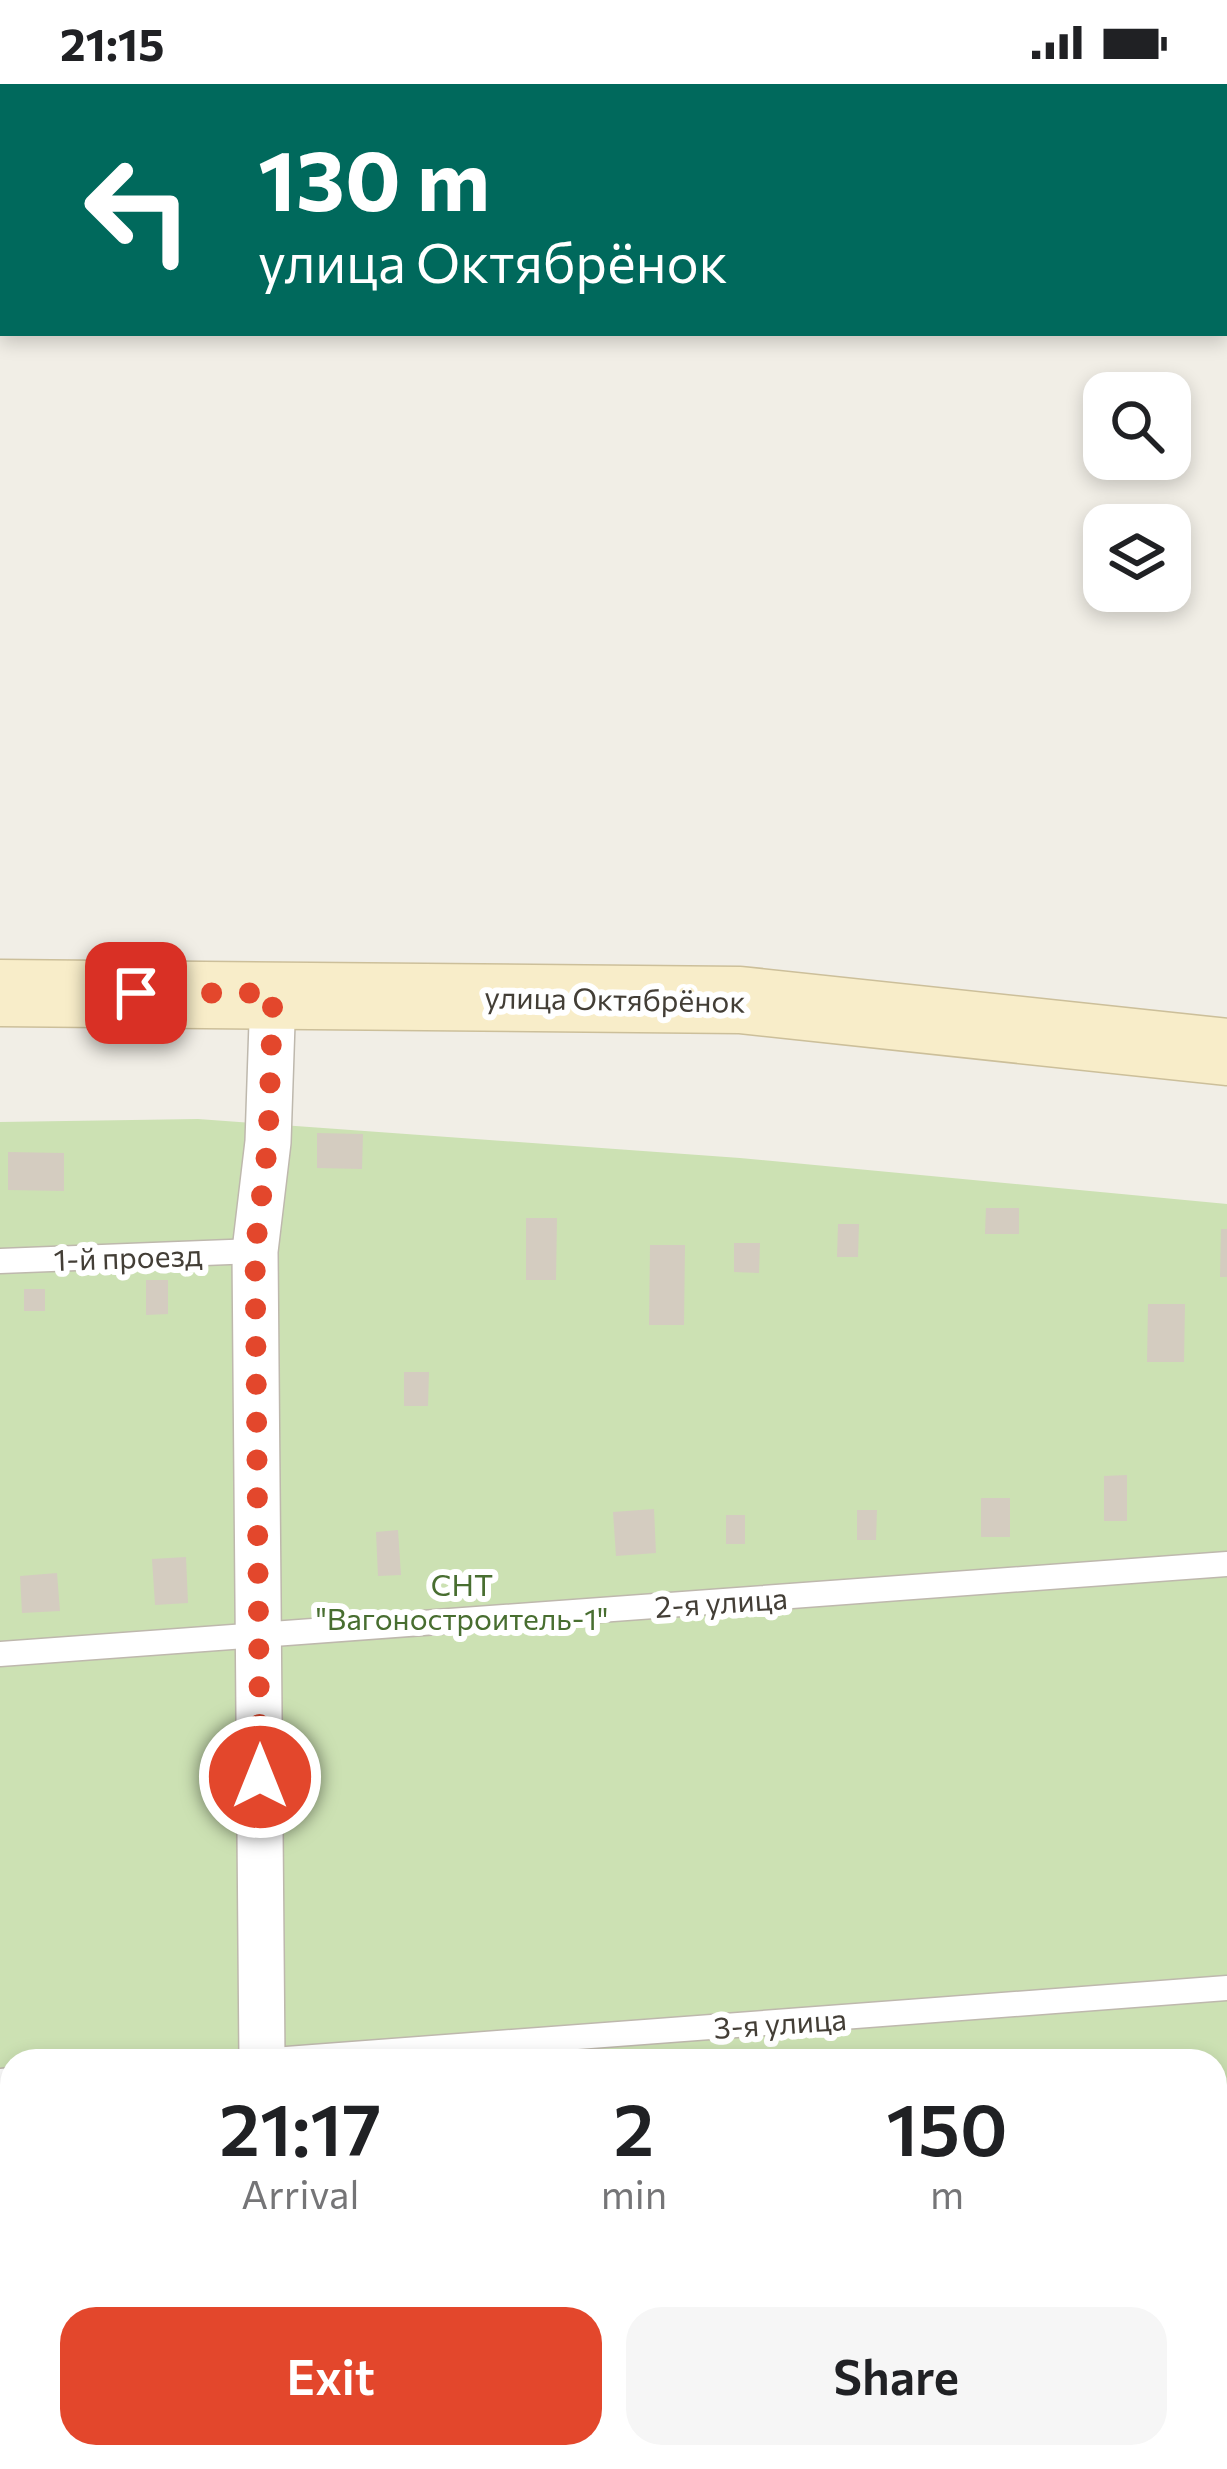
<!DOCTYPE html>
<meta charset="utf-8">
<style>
:root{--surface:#fff;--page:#f6f6f6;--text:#202124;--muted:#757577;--accent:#e3472c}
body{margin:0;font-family:Commissioner,sans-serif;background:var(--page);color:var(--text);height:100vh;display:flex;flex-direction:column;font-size:45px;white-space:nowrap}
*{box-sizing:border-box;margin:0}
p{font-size:39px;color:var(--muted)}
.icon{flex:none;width:66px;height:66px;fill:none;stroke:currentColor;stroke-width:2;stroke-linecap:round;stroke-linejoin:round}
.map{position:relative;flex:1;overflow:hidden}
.panel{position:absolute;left:0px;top:1965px;width:1227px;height:420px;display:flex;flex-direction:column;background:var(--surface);border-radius:36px 36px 0 0;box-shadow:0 6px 18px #0003}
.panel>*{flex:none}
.hud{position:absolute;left:0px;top:0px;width:1227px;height:252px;box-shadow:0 6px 18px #0003;background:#00695c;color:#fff;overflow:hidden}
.buttons{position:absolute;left:1083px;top:288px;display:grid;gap:24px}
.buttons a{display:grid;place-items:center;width:108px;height:108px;border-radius:24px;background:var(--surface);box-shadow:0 6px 18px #0003;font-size:60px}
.pin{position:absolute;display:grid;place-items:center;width:102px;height:102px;color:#fff;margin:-51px;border-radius:24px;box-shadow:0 6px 18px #0006}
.me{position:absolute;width:132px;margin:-66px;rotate:0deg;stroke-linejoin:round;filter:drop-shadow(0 0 9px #0008)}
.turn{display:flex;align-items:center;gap:42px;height:252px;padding:0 60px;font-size:54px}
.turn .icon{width:156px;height:156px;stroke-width:2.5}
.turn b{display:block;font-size:84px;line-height:102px}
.eta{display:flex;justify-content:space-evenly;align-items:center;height:204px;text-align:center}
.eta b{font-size:72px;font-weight:600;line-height:84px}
.primary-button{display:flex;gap:24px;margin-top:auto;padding:24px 60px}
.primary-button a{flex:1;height:138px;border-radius:36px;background:var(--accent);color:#fff;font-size:48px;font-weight:600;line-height:138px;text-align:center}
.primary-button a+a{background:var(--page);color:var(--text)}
.status{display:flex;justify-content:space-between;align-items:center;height:84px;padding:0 60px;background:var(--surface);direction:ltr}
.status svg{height:33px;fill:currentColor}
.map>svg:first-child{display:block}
</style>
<div class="status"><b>21:15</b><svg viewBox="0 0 49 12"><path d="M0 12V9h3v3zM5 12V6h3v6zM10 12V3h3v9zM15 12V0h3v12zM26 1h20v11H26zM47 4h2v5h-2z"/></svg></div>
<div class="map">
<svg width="1227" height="2385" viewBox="0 0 1227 2385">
<rect width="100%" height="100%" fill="#f1eee6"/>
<path fill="#cce1b3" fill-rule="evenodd" d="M198,1035L740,1074L1227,1120V2385H0V1038ZM12,1977H1215V2373H12Z"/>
<path fill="#d4ccc0" d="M317,1049L363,1050L362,1085L317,1084Z
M8,1068L64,1069V1107L8,1106Z
M986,1124H1019V1150H985Z
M526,1134H557L556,1196H526Z
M838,1140H859L858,1173H837Z
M1221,1145H1227V1193H1220Z
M734,1159H760L759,1189L734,1188Z
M650,1161H685L684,1241H649Z
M146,1196H168V1230L146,1231Z
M24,1205H45V1227H24Z
M1148,1220H1185L1184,1278H1147Z
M404,1288H429L428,1322H404Z
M1127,1391V1437H1104V1392Z
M981,1414H1010V1453H981Z
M654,1425L656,1469L616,1472L613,1428Z
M857,1426H877L876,1456H857Z
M726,1431H745V1460H726Z
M398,1446L401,1491L378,1492L376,1448Z
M186,1473L188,1519L155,1521L152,1475Z
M57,1489L60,1527L22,1529L20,1492Z"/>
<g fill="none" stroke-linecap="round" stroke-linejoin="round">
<defs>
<path id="lane" d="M0,1177L255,1167
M0,1570L1227,1480
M260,1977L1227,1904
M0,1997L12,1996
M1215,2328L1227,2327
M461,2385L618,2373"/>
<path id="street" d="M262,1977L255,1167L268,1058L273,909
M271,2373V2385"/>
<path id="secondary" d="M0,909L740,916L1227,968"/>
</defs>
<use href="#lane" stroke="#beb8ad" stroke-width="27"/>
<use href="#street" stroke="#beb8ad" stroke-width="48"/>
<use href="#secondary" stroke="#ccbf9a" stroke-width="69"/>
<use href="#lane" stroke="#fff" stroke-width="24"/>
<use href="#street" stroke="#fff" stroke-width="45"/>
<use href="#secondary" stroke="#f8edc9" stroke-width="66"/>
</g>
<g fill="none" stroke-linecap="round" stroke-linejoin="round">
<path stroke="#e3472c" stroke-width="21" stroke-dasharray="0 37.8" d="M136,909H273L268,1058L255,1167L260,1693"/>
</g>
<g text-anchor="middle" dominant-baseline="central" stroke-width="12" stroke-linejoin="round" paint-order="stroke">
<g font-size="30" fill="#433e36" stroke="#fff">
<text transform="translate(615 914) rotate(1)">улица Октябрёнок</text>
<text transform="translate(128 1172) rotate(-2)">1-й проезд</text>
<text transform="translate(721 1517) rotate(-4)">2-я улица</text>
<text transform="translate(780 1938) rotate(-4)">3-я улица</text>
</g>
<g font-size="30" fill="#486e30" stroke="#fff">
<text x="462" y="1499">СНТ<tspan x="462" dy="34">"Вагоностроитель-1"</tspan></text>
</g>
</g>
</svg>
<div class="buttons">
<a><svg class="icon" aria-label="search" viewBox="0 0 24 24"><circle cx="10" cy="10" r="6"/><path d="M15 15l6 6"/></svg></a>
<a><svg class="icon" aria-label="layers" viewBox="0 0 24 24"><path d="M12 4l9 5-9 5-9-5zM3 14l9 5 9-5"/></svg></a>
</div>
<div class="pin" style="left:136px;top:909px;background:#d93025"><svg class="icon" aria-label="arrive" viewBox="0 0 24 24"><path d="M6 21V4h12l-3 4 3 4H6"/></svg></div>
<svg class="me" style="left:260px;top:1693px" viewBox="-20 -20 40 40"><circle r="17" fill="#e3472c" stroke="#fff" stroke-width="3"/><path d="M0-11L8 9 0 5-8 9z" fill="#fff"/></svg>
<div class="hud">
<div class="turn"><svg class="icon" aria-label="left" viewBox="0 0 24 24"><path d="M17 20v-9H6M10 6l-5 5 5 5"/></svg><div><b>130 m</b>улица Октябрёнок</div></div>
</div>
<section class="panel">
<div class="eta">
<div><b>21:17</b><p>Arrival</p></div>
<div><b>2</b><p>min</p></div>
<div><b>150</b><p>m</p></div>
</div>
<div class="primary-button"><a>Exit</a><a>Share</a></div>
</section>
</div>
